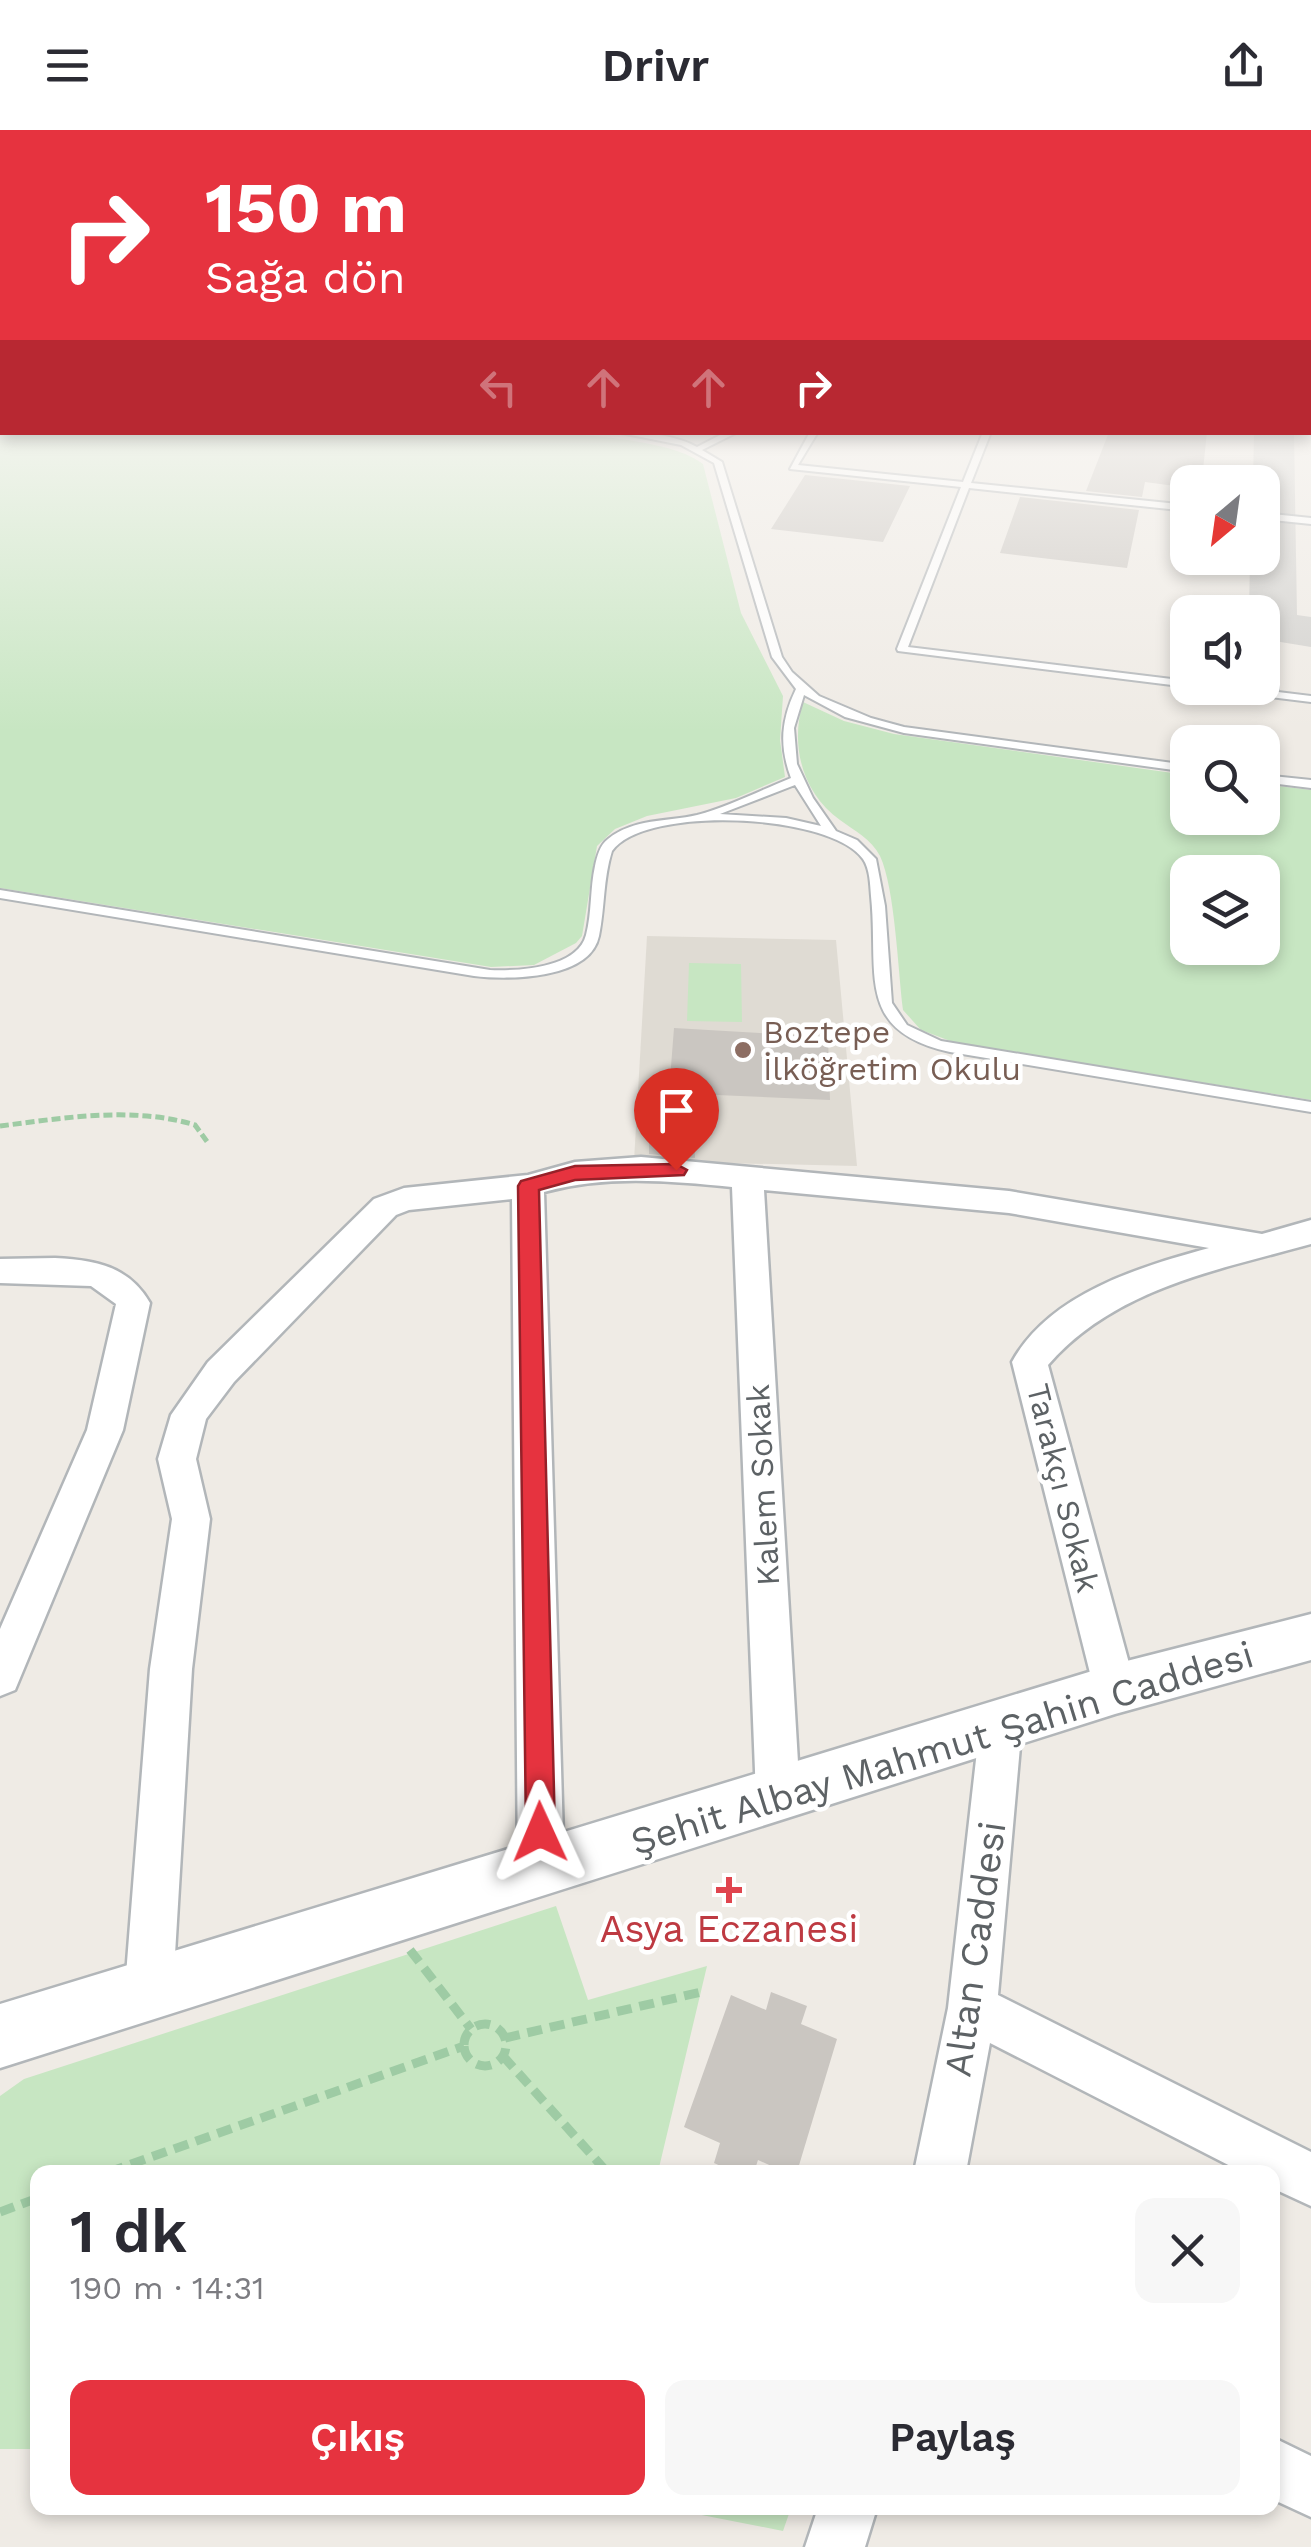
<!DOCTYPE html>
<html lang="tr">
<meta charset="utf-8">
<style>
:root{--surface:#fff;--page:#f7f7f7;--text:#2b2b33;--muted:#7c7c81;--accent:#e6333f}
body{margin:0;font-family:"Work Sans",sans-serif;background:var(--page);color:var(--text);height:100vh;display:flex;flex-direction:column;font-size:38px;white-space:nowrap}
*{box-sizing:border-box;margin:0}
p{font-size:32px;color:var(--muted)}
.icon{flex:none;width:55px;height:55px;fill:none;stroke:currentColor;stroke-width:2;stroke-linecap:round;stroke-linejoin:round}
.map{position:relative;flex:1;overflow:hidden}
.panel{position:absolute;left:30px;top:2035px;width:1250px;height:350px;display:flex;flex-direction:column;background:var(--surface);border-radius:20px;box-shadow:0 5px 15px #0003}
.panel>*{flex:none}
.hud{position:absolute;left:0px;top:0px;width:1312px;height:305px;box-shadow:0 5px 15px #0003;background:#e6333f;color:#fff;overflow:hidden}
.needle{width:65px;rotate:209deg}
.buttons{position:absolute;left:1170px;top:335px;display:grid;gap:20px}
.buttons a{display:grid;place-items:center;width:110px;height:110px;border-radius:20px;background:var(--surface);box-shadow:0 5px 15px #0003;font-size:50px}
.pin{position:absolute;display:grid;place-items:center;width:85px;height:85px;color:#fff;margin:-102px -42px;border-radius:50% 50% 50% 0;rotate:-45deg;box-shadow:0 0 10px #0007}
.pin .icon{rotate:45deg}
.me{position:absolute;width:110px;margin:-55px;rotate:359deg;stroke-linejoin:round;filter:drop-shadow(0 0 8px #0008)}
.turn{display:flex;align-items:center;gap:35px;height:210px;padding:0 40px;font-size:45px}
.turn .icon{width:130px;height:130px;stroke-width:2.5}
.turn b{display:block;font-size:70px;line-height:85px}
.lanes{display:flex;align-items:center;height:95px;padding:0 40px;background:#0003;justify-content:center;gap:50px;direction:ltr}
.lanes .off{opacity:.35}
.round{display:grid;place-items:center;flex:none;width:105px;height:105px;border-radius:20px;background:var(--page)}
.headline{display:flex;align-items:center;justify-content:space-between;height:170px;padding:0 40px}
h1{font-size:60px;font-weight:600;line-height:75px}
.primary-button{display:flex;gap:20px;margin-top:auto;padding:20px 40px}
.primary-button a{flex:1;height:115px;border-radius:20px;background:var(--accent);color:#fff;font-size:40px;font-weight:600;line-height:115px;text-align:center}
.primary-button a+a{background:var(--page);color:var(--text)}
header{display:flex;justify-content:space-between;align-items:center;height:130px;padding:0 40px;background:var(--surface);font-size:45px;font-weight:600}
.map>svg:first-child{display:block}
</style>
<header><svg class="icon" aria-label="menu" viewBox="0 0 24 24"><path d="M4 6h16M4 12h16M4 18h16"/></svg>Drivr<svg class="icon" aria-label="share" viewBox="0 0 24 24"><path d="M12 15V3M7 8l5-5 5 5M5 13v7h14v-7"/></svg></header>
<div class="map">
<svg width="1311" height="2417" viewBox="0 0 1311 2417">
<rect width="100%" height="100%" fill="#efebe5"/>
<path fill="#dfdbd3" d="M647,806L836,810L857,1036L634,1031Z"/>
<path fill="#c7e6c2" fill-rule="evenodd" d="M0,263L2,302C106,302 210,302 314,302C392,302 649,290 703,334L741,483L783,566L780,610L785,647L736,668L647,686L615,699L597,716L582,806L576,813L534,835L491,837L0,758Z
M803,572L844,591L894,604L1187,645L1188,688H1262L1263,654L1311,660V970L953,912L921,900L903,880C898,841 895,758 880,726C871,709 855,701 840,690C802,663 790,615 803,572ZM1262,742V818H1188V742Z
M689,833L741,834L742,892L687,891Z
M556,1776L588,1870L707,1836L658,2042H38L37,2319H0V1966L24,1949Z
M666,2378H791L783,2401Z"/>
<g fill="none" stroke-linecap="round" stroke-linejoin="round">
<path fill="#d1d0cd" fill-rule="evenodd" d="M1254,302H1294L1297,485L1311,487V517L1262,509V482H1249L1250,428H1262V352H1253Z"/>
</g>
<path fill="#cac6c1" d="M1109,302H1207L1203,340H1179L1175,356L1145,352L1142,367L1086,361Z
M805,345L910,356L883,412L771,399Z
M1020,367L1139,380L1127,438L1000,423Z
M674,898L828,907L830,970L693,964L695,1028L649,1024V975H668Z
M771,1862L807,1876L801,1894L837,1909L797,2042H785L758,2030L754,2042H734L714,2033L720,2013L684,1997L731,1865L766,1880Z"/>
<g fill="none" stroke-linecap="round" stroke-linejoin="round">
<defs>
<path id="service" d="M1310,267H1311V271H1310Z
M616,302C642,302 673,304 697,317L726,302H738L702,320L722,332L782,527L792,542L819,566L871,588L904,597L1188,635V642L904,603L845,587L804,565L794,598L797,634L813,668L836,701L857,710L876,729L885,776L892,873L907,895L941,911L1311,972V982L950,922C854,901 879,843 871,766C870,755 870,739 863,729C830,683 645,675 612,721C603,749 605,777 599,806C590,850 508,850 474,846L0,768V760L490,840C517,841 577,839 586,805C592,783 590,758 595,736C597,726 600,715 608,709C634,688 667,692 697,685C728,677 761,660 791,648C779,616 781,590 796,559L772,527L714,333L681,315ZM795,655L821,696L786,688L720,684Z
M810,302H818L798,335L963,352L983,302H991L971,353L1188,375V381L969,358L908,517L1188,551V557L898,521L897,519L961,357L790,339Z
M1262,383L1311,388V394L1262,389Z
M1269,495L1278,497V562L1311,566V572L1220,561L1215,558L1268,561Z
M1262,645L1311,650V658L1262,652Z"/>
<path id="minor" d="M641,1027L1009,1061L1262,1104L1311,1090V1114C1218,1140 1115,1158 1048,1235L1136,1559L1130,1573L1115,1578L1100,1573L1094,1559L1012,1232C1049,1164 1139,1137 1209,1118L1009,1083L764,1060L800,1666L794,1681L778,1687L762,1681L756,1666L732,1057C668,1051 607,1045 544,1062L564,1740L557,1756L541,1763L525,1756L518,1740L512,1069L409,1080L396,1085L234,1252L206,1289L196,1329L210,1389L192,1539L173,1858L166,1875L149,1882L132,1875L125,1858L150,1539L172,1389L158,1329L171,1285L208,1232L374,1069L404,1058L528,1045L575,1032Z
M55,1128C95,1130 129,1136 150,1173L123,1300L15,1560L0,1566V1499L87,1300L116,1174L91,1156L0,1153V1129Z
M1001,1574L1016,1580L1022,1594L998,1865L1311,2022V2076L1272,2058V2042H1242L990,1913L966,2042H914L948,1878L980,1594L986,1580Z
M1272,2307L1311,2326V2387L1272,2369Z
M818,2378H877L865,2417H805Z"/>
<path id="tertiary" d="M1311,1484V1530L1115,1584L0,1938V1874L1115,1534Z"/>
</defs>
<use href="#service" stroke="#b2b6b9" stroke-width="4"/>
<use href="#minor" stroke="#b2b6b9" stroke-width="5"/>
<use href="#tertiary" stroke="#b2b6b9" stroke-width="5"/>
<path stroke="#9ecba4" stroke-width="5" stroke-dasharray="9 4" stroke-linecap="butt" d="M0,996C63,988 133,976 195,995L208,1013"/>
<path stroke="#9ecba4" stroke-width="9" stroke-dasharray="15 8" stroke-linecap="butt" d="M410,1820L471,1899
M464 1915a21 21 0 1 1 42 0a21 21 0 1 1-42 0Z
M505,1908L701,1862
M503,1926L607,2042
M109,2042L464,1916
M0,2082L38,2068"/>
<use href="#service" fill="#fff" fill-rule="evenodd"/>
<use href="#minor" fill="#fff" fill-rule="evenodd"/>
<use href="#tertiary" fill="#fff" fill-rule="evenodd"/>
</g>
<linearGradient id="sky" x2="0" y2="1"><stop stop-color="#8dc7f0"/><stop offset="0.44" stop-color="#f8f6f3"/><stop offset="1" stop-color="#f8f6f3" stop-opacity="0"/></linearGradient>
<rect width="1311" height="602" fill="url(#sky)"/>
<path fill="#e6333f" stroke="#962129" stroke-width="2.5" d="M676,1034L687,1040L684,1045L575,1050L539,1060L555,1702L551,1712L540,1716L530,1712L526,1702L518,1056L521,1051L575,1036Z"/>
<circle fill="#8d6e63" stroke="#fff" stroke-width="4" cx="743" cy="920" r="10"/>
<path fill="#e0444e" stroke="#fff" stroke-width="4" d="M724 1745h10v10h10v10h-10v10h-10v-10h-10v-10h10z"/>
<g text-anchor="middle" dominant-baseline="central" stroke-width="9" stroke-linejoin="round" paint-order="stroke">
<g font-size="32" fill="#785e54" stroke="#fff" text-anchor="start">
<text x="763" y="902">Boztepe<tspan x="763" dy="37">İlköğretim Okulu</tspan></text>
</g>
<g font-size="32" fill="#5d6265" stroke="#fff">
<text transform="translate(763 1355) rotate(-93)">Kalem Sokak</text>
<text transform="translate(1063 1358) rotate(76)">Tarakçı Sokak</text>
</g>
<g font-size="38" fill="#5d6265" stroke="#fff">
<text transform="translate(942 1618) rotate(-17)">Şehit Albay Mahmut Şahin Caddesi</text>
<text transform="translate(975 1819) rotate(-82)">Altan Caddesi</text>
</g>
<g font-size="38" fill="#be3a42" stroke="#fff">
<text x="729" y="1799">Asya Eczanesi</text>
</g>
</g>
</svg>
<div class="buttons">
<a><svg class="needle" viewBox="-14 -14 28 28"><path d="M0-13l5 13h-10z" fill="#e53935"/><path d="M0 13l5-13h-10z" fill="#7c7c81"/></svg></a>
<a><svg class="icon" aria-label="sound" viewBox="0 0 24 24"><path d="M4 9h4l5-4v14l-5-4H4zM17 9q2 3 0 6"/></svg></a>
<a><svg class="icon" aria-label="search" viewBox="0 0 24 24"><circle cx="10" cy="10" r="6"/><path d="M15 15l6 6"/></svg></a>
<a><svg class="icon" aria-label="layers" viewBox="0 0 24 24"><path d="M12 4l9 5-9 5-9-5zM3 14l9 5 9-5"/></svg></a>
</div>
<div class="pin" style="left:676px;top:1040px;background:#d93025"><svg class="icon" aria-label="arrive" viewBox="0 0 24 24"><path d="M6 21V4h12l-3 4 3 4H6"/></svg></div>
<svg class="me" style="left:540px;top:1702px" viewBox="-20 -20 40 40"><path d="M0-17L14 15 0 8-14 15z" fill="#e6333f" stroke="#fff" stroke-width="4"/></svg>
<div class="hud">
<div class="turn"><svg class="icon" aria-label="right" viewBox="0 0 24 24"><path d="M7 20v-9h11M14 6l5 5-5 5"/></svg><div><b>150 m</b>Sağa dön</div></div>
<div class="lanes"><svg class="icon off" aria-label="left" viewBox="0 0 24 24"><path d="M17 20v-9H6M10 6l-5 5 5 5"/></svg><svg class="icon off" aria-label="ahead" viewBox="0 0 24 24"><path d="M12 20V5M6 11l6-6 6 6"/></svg><svg class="icon off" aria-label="ahead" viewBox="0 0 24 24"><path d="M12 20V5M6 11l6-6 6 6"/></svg><svg class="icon" aria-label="right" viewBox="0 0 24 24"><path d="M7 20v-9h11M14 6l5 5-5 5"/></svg></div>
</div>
<section class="panel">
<div class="headline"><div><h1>1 dk</h1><p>190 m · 14:31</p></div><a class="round"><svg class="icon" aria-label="close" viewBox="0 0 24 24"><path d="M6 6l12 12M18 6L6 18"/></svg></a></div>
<div class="primary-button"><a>Çıkış</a><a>Paylaş</a></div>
</section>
</div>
